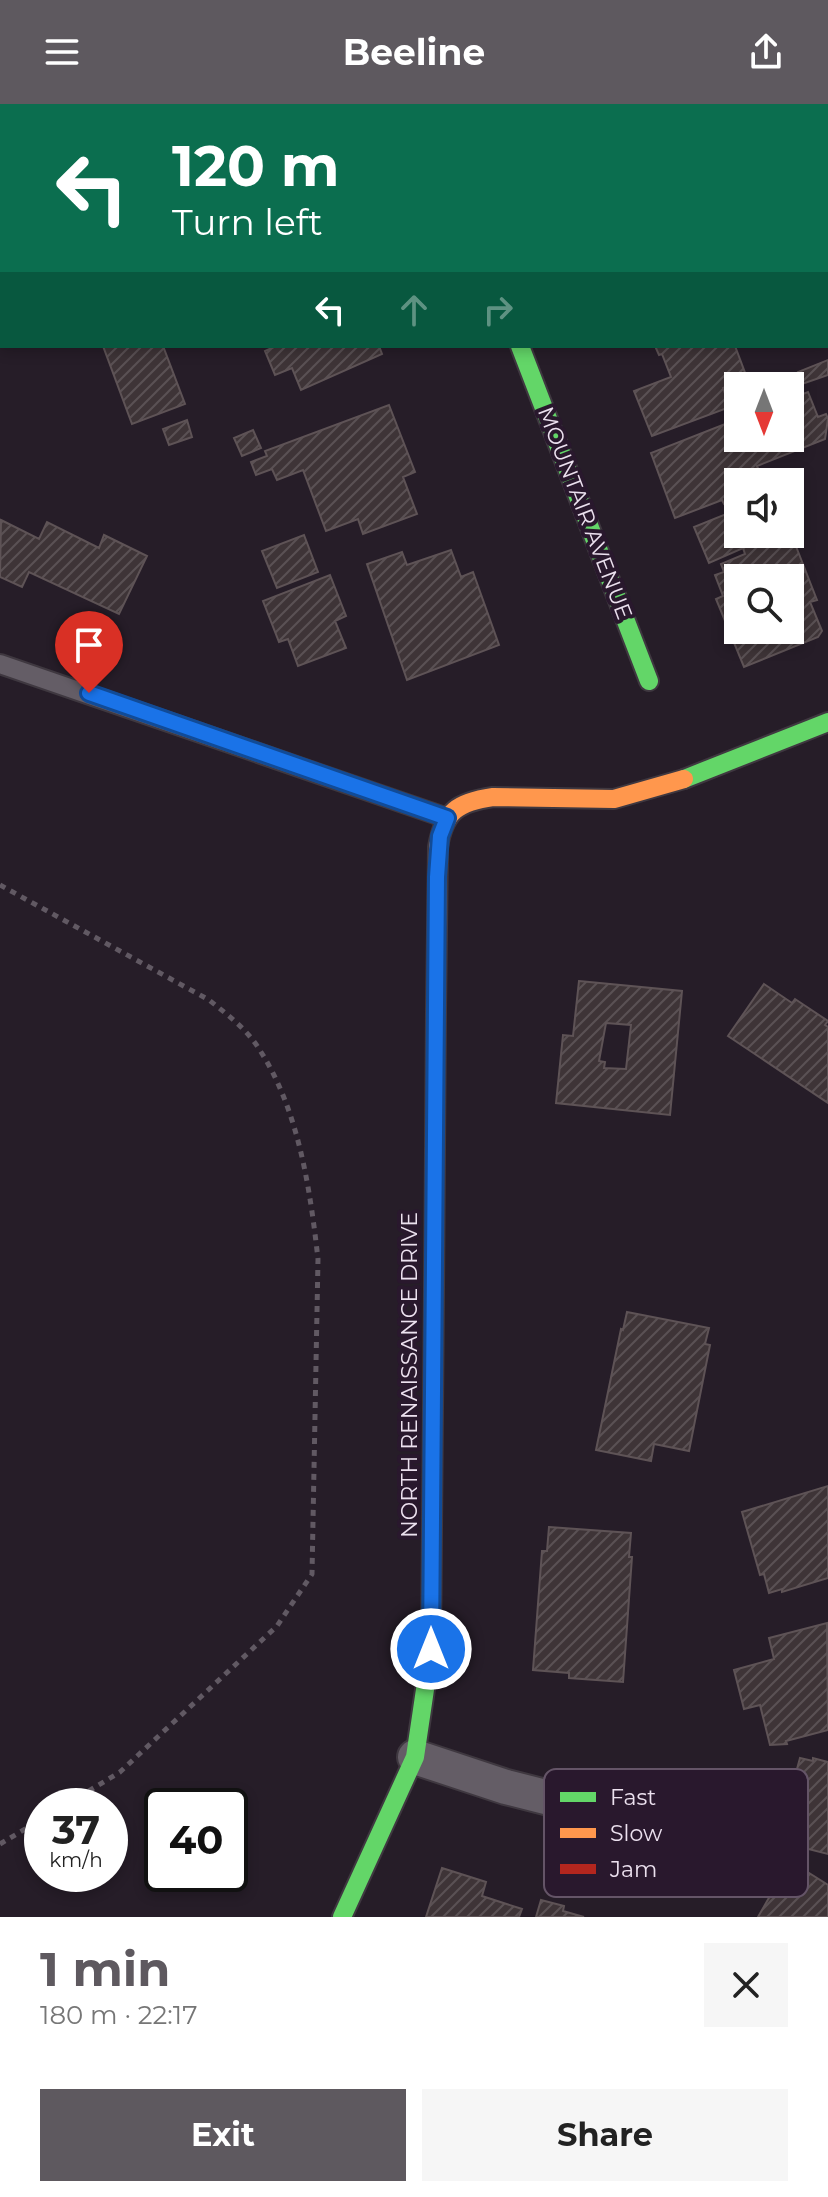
<!DOCTYPE html>
<meta charset="utf-8">
<style>
:root{--surface:#fff;--page:#f6f6f6;--text:#222;--muted:#767676;--accent:#5e595f}
body{margin:0;font-family:Montserrat,sans-serif;background:var(--page);color:var(--text);height:100vh;display:flex;flex-direction:column;font-size:30px;white-space:nowrap}
*{box-sizing:border-box;margin:0}
p{font-size:26px;color:var(--muted)}
.icon{flex:none;width:44px;height:44px;fill:none;stroke:currentColor;stroke-width:2;stroke-linecap:round;stroke-linejoin:round}
.map{position:relative;height:1813px;overflow:hidden}
.side{display:flex;flex-direction:column;background:var(--surface);flex:1}
.side>*{flex:none}
.banner{position:absolute;left:0px;top:0px;width:828px;height:244px;box-shadow:0 4px 12px #0003;background:#0b6e4f;color:#fff;overflow:hidden}
.needle{width:52px;rotate:180deg}
.tools{position:absolute;left:724px;top:268px;display:grid;gap:16px}
.tools a{display:grid;place-items:center;width:80px;height:80px;border-radius:0px;background:var(--surface);box-shadow:0 4px 12px #0003;font-size:40px}
.speed{position:absolute;left:24px;top:1684px;display:flex;gap:16px;font-size:40px;font-weight:700;text-align:center}
.speed>*{display:grid;place-content:center;width:104px;height:104px;border-radius:50%;background:var(--surface);box-shadow:0 4px 12px #0003;line-height:1}
.speed small{font-size:20px;font-weight:400}
.speed .limit{border:4px solid #111;border-radius:12px;background:#fff;color:#111}
.pin{position:absolute;display:grid;place-items:center;width:68px;height:68px;color:#fff;margin:-82px -34px;border-radius:50% 50% 50% 0;rotate:-45deg;box-shadow:0 0 8px #0007}
.pin .icon{rotate:45deg}
.me{position:absolute;width:88px;margin:-44px;rotate:0deg;stroke-linejoin:round;filter:drop-shadow(0 0 6px #0008)}
.turn{display:flex;align-items:center;gap:28px;height:168px;padding:0 40px;font-size:36px}
.turn .icon{width:104px;height:104px;stroke-width:2.5}
.turn b{display:block;font-size:56px;line-height:68px}
.lanes{display:flex;align-items:center;height:76px;padding:0 40px;background:#0003;justify-content:center;gap:40px;direction:ltr}
.lanes .off{opacity:.35}
.round{display:grid;place-items:center;flex:none;width:84px;height:84px;border-radius:0px;background:var(--page)}
.headline{display:flex;align-items:center;justify-content:space-between;height:136px;padding:0 40px}
h1{font-size:48px;font-weight:700;line-height:60px;color:var(--accent)}
.button{display:flex;gap:16px;margin-top:auto;padding:16px 40px}
.button a{flex:1;height:92px;border-radius:0px;background:var(--accent);color:#fff;font-size:32px;font-weight:700;line-height:92px;text-align:center}
.button a+a{background:var(--page);color:var(--text)}
header{display:flex;justify-content:space-between;align-items:center;height:104px;padding:0 40px;background:var(--accent);color:#fff;font-size:36px;font-weight:700}
.map>svg:first-child{display:block}
</style>
<header><svg class="icon" aria-label="menu" viewBox="0 0 24 24"><path d="M4 6h16M4 12h16M4 18h16"/></svg>Beeline<svg class="icon" aria-label="share" viewBox="0 0 24 24"><path d="M12 15V3M7 8l5-5 5 5M5 13v7h14v-7"/></svg></header>
<div class="map">
<svg width="828" height="1813" viewBox="0 0 828 1813">
<defs>
<pattern id="building-hatch" width="6" height="6" patternUnits="userSpaceOnUse" patternTransform="scale(2)"><rect width="6" height="6" fill="#3e3437"/><path d="M-1 1l2-2M0 6l6-6M5 7l2-2" fill="none" stroke="#5a5154"/></pattern>
</defs>
<rect width="100%" height="100%" fill="#261d28"/>
<path fill="url(#building-hatch)" stroke="#5e5356" stroke-width="2" fill-rule="evenodd" d="M516,0H606L601,2Z
M0,71H2L1,230L0,227Z
M103,242H163L185,300L132,320Z
M276,242H379L382,250L301,286L292,264L275,271L265,247Z
M655,242H735L747,274L723,284L730,303L652,332L634,287L671,273L662,250L659,251Z
M828,256V271L802,280L798,268Z
M808,288L818,313L826,310L828,315L825,335L757,362L764,378H738V394L724,400L722,396L675,414L651,349L738,315V334H790V295Z
M389,301L415,368L403,373L417,410L363,430L358,415L326,427L303,366L277,376L272,365L256,371L251,358L267,352L265,347Z
M187,316L192,333L169,341L163,325Z
M253,326L261,344L242,352L234,334Z
M738,402V430H790V427L817,496L810,498L822,527L818,533L744,563L716,495L723,492L715,471L724,468L721,460L745,450L743,444L709,459L694,423L729,409L728,406ZM738,474H790V526H738Z
M1,416L39,435L47,418L99,444L104,431L147,452L119,510L29,468L22,483L0,473Z
M304,431L318,468L277,484L262,447Z
M451,446L461,473L473,468L499,541L407,576L367,460L402,448L407,461Z
M330,471L346,512L335,517L346,544L298,562L288,535L279,538L263,497Z
M579,877L682,887L670,1011L556,999L563,931L573,932ZM606,919L631,921L626,965L604,964L605,958L599,957Z
M764,880L792,899L795,895L828,917L825,921L828,923V999L728,932Z
M627,1208L709,1224L705,1240L710,1241L689,1347L654,1340L651,1357L596,1346L621,1225L623,1226Z
M828,1382V1474L782,1488V1485L769,1489L764,1470L760,1471L742,1408Z
M549,1423L631,1429L629,1453H632L623,1578L569,1574V1569L533,1566L542,1447H547Z
M827,1519L828,1626L786,1637L787,1640L770,1641L760,1601L744,1605L734,1566L774,1555L769,1534Z
M800,1654L813,1657V1654L828,1658V1750L773,1736L780,1711L784,1713Z
M790,1757L828,1781V1813H758Z
M442,1764L486,1778L482,1792L522,1805L519,1813H426Z
M541,1796L564,1802L563,1807L584,1813H536Z"/>
<g fill="none" stroke-linecap="round" stroke-linejoin="round">
<defs>
<path id="lane" d="M0,560L447,714"/>
<path id="street" d="M427,0L428,2
M415,1653L506,1683L573,1700H641"/>
<path id="fast" d="M520,242L649,577
M684,675L828,618
M342,1813L415,1653L431,1545L434,1185"/>
<path id="slow" d="M436,907L438,743C444,707 458,698 493,693L614,695L684,675"/>
<path id="jam" d="M434,1185L436,907"/>
</defs>
<use href="#lane" stroke="#3f3840" stroke-width="22"/>
<use href="#street" stroke="#3f3840" stroke-width="38"/>
<use href="#fast" stroke="#3f3840" stroke-width="22"/>
<use href="#slow" stroke="#3f3840" stroke-width="22"/>
<use href="#jam" stroke="#3f3840" stroke-width="22"/>
<path stroke="#615963" stroke-width="5" stroke-dasharray="6 6" stroke-linecap="butt" d="M0,781L209,896C228,911 248,926 261,948C299,1008 310,1085 318,1155L312,1470L277,1522L120,1668L64,1702
M0,1740L42,1715"/>
<use href="#lane" stroke="#645d66" stroke-width="18"/>
<use href="#street" stroke="#645d66" stroke-width="34"/>
<use href="#fast" stroke="#63d668" stroke-width="18"/>
<use href="#slow" stroke="#ff974d" stroke-width="18"/>
<use href="#jam" stroke="#b3261e" stroke-width="18"/>
</g>
<g fill="none" stroke-linecap="round" stroke-linejoin="round">
<defs>
<path id="route" d="M89,589L447,714L440,732L437,773L431,1545"/>
</defs>
<use href="#route" stroke="#114b97" stroke-width="20"/>
<use href="#route" stroke="#1a73e8" stroke-width="14"/>
</g>
<g text-anchor="middle" dominant-baseline="central" stroke-width="8" stroke-linejoin="round" paint-order="stroke">
<g font-size="22" fill="#ece1ef" stroke="#29182d">
<text transform="translate(585 409) rotate(69)">MOUNTAIR AVENUE</text>
<text transform="translate(409 1271) rotate(-90)">NORTH RENAISSANCE DRIVE</text>
</g>
</g>
<rect x="544" y="1665" width="264" height="128" rx="12" fill="#29182d" stroke="#645467" stroke-width="2"/>
<rect x="560" y="1688" width="36" height="10" fill="#63d668"/>
<rect x="560" y="1724" width="36" height="10" fill="#ff974d"/>
<rect x="560" y="1760" width="36" height="10" fill="#b3261e"/>
<g font-size="22" fill="#ece1ef">
<text x="610" y="1701">Fast</text>
<text x="610" y="1737">Slow</text>
<text x="610" y="1773">Jam</text>
</g>
</svg>
<div class="tools">
<a><svg class="needle" viewBox="-14 -14 28 28"><path d="M0-13l5 13h-10z" fill="#e53935"/><path d="M0 13l5-13h-10z" fill="#767676"/></svg></a>
<a><svg class="icon" aria-label="sound" viewBox="0 0 24 24"><path d="M4 9h4l5-4v14l-5-4H4zM17 9q2 3 0 6"/></svg></a>
<a><svg class="icon" aria-label="search" viewBox="0 0 24 24"><circle cx="10" cy="10" r="6"/><path d="M15 15l6 6"/></svg></a>
</div>
<div class="speed"><div>37<small>km/h</small></div><div class="limit">40</div></div>
<div class="pin" style="left:89px;top:589px;background:#d93025"><svg class="icon" aria-label="arrive" viewBox="0 0 24 24"><path d="M6 21V4h12l-3 4 3 4H6"/></svg></div>
<svg class="me" style="left:431px;top:1545px" viewBox="-20 -20 40 40"><circle r="17" fill="#1a73e8" stroke="#fff" stroke-width="3"/><path d="M0-11L8 9 0 5-8 9z" fill="#fff"/></svg>
<div class="banner">
<div class="turn"><svg class="icon" aria-label="left" viewBox="0 0 24 24"><path d="M17 20v-9H6M10 6l-5 5 5 5"/></svg><div><b>120 m</b>Turn left</div></div>
<div class="lanes"><svg class="icon" aria-label="left" viewBox="0 0 24 24"><path d="M17 20v-9H6M10 6l-5 5 5 5"/></svg><svg class="icon off" aria-label="ahead" viewBox="0 0 24 24"><path d="M12 20V5M6 11l6-6 6 6"/></svg><svg class="icon off" aria-label="right" viewBox="0 0 24 24"><path d="M7 20v-9h11M14 6l5 5-5 5"/></svg></div>
</div>
</div>
<section class="side">
<div class="headline"><div><h1>1 min</h1><p>180 m · 22:17</p></div><a class="round"><svg class="icon" aria-label="close" viewBox="0 0 24 24"><path d="M6 6l12 12M18 6L6 18"/></svg></a></div>
<div class="button"><a>Exit</a><a>Share</a></div>
</section>
